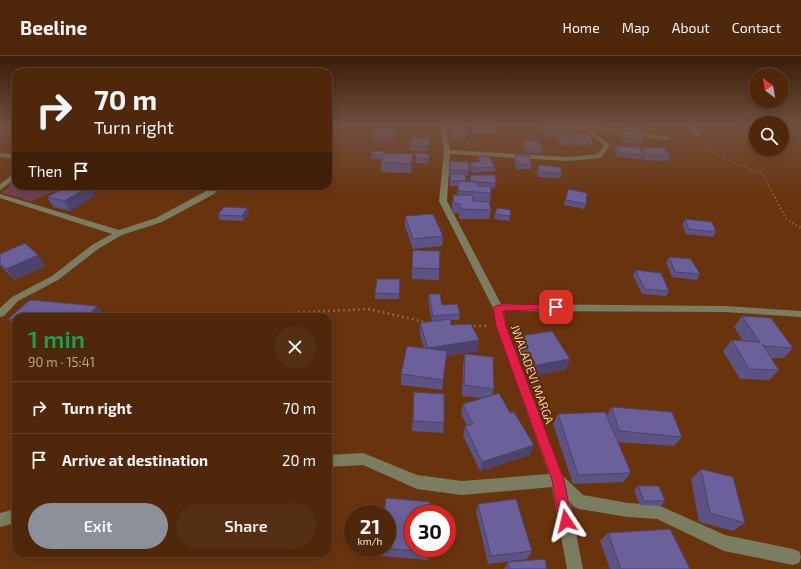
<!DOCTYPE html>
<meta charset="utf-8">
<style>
:root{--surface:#4f270a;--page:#552f13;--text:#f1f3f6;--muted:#b3a59c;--line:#66442b;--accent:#8c9099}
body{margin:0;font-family:"Exo 2",sans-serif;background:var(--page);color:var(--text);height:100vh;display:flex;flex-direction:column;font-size:15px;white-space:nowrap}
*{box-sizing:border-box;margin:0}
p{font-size:13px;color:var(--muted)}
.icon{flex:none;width:22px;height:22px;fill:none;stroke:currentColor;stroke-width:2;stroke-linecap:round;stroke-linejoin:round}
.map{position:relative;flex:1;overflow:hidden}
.sheet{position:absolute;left:12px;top:257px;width:320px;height:244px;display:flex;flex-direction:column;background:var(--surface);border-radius:12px;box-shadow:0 2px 10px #0003,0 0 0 1px var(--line)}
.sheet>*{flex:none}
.top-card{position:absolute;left:12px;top:12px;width:320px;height:122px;border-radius:12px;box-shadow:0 2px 10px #0003,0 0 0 1px var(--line);background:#4f270a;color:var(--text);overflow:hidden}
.needle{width:26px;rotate:328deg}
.fabs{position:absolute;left:749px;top:12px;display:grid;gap:8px}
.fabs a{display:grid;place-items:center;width:40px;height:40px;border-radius:50%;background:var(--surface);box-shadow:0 2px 10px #0003,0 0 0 1px var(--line);font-size:20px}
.speed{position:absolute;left:344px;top:449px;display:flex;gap:8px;font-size:20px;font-weight:700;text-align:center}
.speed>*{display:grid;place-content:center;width:52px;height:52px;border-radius:50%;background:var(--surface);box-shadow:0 2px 10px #0003,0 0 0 1px var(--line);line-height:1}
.speed small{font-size:10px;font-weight:400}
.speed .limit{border:6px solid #d22;background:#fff;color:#111}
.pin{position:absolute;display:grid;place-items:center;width:34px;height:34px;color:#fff;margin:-17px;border-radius:8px;box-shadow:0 2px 6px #0006}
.me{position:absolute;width:44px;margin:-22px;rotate:350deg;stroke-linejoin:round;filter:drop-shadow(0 0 3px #0008)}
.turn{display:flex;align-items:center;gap:14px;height:84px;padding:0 16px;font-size:18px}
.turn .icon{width:52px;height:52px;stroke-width:2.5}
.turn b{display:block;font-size:28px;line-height:34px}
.then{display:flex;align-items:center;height:38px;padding:0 16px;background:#0003;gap:8px;font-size:15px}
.round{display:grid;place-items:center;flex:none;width:42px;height:42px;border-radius:21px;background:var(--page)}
.headline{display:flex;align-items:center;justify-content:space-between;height:68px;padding:0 16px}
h1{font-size:24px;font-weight:600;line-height:30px;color:#1e9e55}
.button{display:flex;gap:8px;margin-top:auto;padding:8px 16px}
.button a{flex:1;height:46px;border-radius:24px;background:var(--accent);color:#fff;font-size:16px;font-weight:600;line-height:46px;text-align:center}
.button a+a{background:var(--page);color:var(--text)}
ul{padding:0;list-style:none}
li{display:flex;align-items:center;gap:12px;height:52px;padding:0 16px;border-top:1px solid var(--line)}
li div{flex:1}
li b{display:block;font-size:15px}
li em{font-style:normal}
header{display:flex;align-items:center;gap:24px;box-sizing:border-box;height:56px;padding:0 20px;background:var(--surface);border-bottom:1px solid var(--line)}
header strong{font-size:19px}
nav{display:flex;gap:22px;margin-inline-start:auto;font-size:14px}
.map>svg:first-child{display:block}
</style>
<header>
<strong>Beeline</strong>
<nav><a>Home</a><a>Map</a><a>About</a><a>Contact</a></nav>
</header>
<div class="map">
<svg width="801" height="513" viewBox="0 0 801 513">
<rect width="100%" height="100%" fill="#69340d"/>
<path fill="#724158" d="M16,120V130H67L29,146L25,143L3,137V135L10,131L9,128Z"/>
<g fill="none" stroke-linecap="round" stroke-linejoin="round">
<path stroke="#906141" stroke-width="1.5" stroke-dasharray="1.5 2" stroke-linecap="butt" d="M706,88L719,101L763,118L775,142"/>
<path stroke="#906141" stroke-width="2" stroke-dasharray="1.5 2.5" stroke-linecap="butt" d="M775,141L786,163L801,172"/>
<path stroke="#906141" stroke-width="2.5" stroke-dasharray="2 3" stroke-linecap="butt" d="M268,258L368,253L429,267
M469,270H486"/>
<path fill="#7b7d60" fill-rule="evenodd" d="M440,70H446L450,94L568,101L598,98L604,89L580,70H593L669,81V83L667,84L590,73L610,89L602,101L600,102L568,105L450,98L447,145L501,248L725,250L801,255V261L725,256L504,255L506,270L563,420L583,439L628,447L658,449L725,479L793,493L799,495L801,501L799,507L793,509L724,495L657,463L628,461L579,453L574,451L570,446L583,513H567L552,431L462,439L417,433L363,409L328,411V399L363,397L417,419L462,425L549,418L496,270L493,252L439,145L444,96Z
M688,70H694L701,79L700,80H696Z
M0,97L16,99V103L0,101Z
M16,116V122L0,134V128Z
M214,130H222L214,138L162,166L122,179L98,193L58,224L18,245L4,260L0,261V252L12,241L52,220L92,189L112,178L0,142V138L119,174L156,162L208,134Z
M16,453V467L0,471V457Z"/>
</g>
<path fill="#5c5384" d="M449,70H464V73L466,80V84H451Z
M472,70H496L495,77H473Z
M540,70H579L578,74L559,73L562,76L561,78H573L593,85L591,89H576V88L575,89H560L558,82V81H547L539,73Z
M623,70H643V71L642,75H641L643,84L641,88L621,86L620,79L621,75H638L624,74Z
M395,73L394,85L373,84V80Z
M16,82V94H15L9,85Z
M430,83V87L426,95L409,94V89Z
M524,84L542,93L541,98L525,97L523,89Z
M616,90L640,94L641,91L670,100L668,105L645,104L642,100L641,103L617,101L615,94Z
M371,95L386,97L413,98V107L411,117L381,116V106L382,103H371Z
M416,97L429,98L428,107H416Z
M515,99L532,109L531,113H516L514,104Z
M478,101L495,111V115L472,117L470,111V106H477Z
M450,105L469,115L468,120H465L466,125H470V119L496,127L495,132H491V137L490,146H489L491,154L489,163H459V157H453L452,149L453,139H457L458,130H450V119H449Z
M538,109L562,117L560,122L538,121L537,114Z
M568,133L586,148L584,153L564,149Z
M96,139L70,155L53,151L47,141Z
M511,154L509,165L494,163L495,158Z
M249,157L243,165L220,164L218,159Z
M405,160L443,180L442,190L413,193L405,170Z
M685,163L716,176L713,181L686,178L682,168Z
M0,198L38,199L45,210L14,224L0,209Z
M669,201L700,218L697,224L672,221L666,206Z
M412,212L439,213V224L412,223Z
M635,214L669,235L666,240L642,238L633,220Z
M400,223L399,243H375V237Z
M429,238L442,249L460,258L459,264H451V269L479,284L477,295L446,300L442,334L401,329V318L424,292L420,278V267L432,265L428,244Z
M30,244L97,250L104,260V261H16V271L8,263Z
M742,260L793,292L784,302H771L779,314L769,324L740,323L723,295L732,284L743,285L734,271Z
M520,280L570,303L566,313L533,320L517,291Z
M465,298L494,333L492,339L530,399L480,415L463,380L465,370H467L461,358L463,348L482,342L462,340L463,309Z
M414,336L444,367L443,377L412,375Z
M612,351L682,381L674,390L617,386L631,417L623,426L573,428L553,368L558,358L606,360Z
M701,413L745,467L733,475L699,466L691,423Z
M638,430L665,445L661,450L640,449L634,434Z
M478,448L532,495L527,503L488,508L476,456Z
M608,477L690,513H610L600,485Z
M380,492L429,496L428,504L381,500Z
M508,506L547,513H504Z"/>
<path fill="#4b436c" d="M9,71L12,75L0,80V74Z
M430,83V87L426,95L427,91Z
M413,98V107L411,117V108Z
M91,130L96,139L70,155L64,145Z
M247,152L249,157L243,165L242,160Z
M38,199L45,210L14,224L6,213Z
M97,250L104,260V261H87Z
M479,284L477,295L446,300L442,334L446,300L428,292Z
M570,303L566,313L533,320L536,309Z
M534,389L530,399L480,415L482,406Z"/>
<path fill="#6b609a" stroke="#4b436c" d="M0,70H4L9,71L0,74Z
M450,70H464V72L454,73H466V80H451Z
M541,70H555L562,76L548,77Z
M628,70H643V71Z
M375,73H395L394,80H373Z
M621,75H640L643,84L623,82Z
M559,78H573L576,85L561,84Z
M573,78H588L593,85L578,84Z
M414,81L430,83L427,91L409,89Z
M16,82V86L9,85Z
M524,84L539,85L542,93H526Z
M616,90L639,91L643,99L619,97Z
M641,91L664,92L670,100L647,99Z
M371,95H385L386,97H384L383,99H371Z
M384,97L413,98L411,108L381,106Z
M416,97L429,98V103L416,102Z
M515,99L529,100L532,109L517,108Z
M489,100L495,111L473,112L470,106H480L478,101Z
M450,105L469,106V115L450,114Z
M538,109L560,111L562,117L539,116Z
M450,118H465L466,125H451Z
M470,119H495L496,127L478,126H477L471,125Z
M458,125L477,126L478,130H491V137L458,135Z
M68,130H91L64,145L47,141Z
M568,133L587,137L586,148L566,144Z
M453,139H472L473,145L489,146L491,154L460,153V148L454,147Z
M224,151L247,152L242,160L218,159Z
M497,152L511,154L510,160L495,158Z
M433,158L443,180L413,183L405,160Z
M685,163L712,166L716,176L689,173Z
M25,187L38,199L6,213L0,207V198Z
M413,194L440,195L439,213L412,212Z
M669,201L691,203L700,218L675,216Z
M635,214L661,217L669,235L645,233Z
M377,223H400L399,238L375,237Z
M429,238H440L442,249L457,248L460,258L433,260Z
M30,244L97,250L87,261H16V264L8,263Z
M742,260L771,262L793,292L764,290L762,288L779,314L749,313L732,284L760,286Z
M450,263L451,269L471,268L479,284L428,292L420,267Z
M552,275L570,303L536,309L520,280Z
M407,290L447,295L443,324L401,318Z
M465,298L493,301L494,333L464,329Z
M414,336L444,338V367L413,365Z
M499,337L510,357L514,356L534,389L482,406L465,370L473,368L463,348Z
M612,351L672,356L682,381L619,375Z
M605,356L631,417L578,419L558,358Z
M701,413L733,421L745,467L710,457Z
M638,430H659L665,445H644Z
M386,442L430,446V458H413V492H429V496L380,492H387V458H384Z
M516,443L532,495L491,500L478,448Z
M670,473L690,513H621L608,477Z
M545,503L547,513H509L508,506Z"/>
<linearGradient id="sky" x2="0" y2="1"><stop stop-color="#3a1d07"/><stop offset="0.49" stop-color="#705040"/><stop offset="1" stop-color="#705040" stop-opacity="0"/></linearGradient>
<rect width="801" height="142" fill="url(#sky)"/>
<path fill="#e11d48" stroke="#92132f" d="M556,248L560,251L559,253L503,255L506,270L564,424L572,465L570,470L566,472L561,470L559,465L552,424L496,270L493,252L498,249Z"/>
<g text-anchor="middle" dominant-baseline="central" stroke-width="3.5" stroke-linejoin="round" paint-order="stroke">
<g font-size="12" fill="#ebcab8" stroke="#5d2900">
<text transform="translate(533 318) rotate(70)">JWALADEVI MARGA</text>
</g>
</g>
</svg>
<div class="fabs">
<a><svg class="needle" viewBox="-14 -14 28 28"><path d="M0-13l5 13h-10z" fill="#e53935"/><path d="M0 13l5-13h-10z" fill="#b3a59c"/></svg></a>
<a><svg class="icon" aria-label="search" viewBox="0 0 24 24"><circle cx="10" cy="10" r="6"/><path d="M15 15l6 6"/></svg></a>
</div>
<div class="speed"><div>21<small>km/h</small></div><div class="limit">30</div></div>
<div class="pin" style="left:556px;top:251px;background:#d93025"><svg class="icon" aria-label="arrive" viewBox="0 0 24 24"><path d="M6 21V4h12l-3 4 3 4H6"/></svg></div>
<svg class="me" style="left:566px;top:465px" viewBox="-20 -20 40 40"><path d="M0-17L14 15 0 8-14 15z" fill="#e11d48" stroke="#fff" stroke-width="4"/></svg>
<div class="top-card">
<div class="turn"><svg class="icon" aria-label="right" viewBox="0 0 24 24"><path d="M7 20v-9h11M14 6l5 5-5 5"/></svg><div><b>70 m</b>Turn right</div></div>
<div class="then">Then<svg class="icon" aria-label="arrive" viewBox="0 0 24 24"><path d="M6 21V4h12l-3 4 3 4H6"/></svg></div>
</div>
<section class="sheet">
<div class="headline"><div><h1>1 min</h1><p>90 m · 15:41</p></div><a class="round"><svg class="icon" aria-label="close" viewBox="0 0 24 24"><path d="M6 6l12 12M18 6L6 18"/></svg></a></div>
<ul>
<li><svg class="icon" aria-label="right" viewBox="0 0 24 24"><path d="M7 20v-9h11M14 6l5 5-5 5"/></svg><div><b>Turn right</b></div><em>70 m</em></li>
<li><svg class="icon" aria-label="arrive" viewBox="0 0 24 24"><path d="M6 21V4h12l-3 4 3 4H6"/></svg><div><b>Arrive at destination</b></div><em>20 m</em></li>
</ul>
<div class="button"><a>Exit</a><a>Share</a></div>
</section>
</div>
